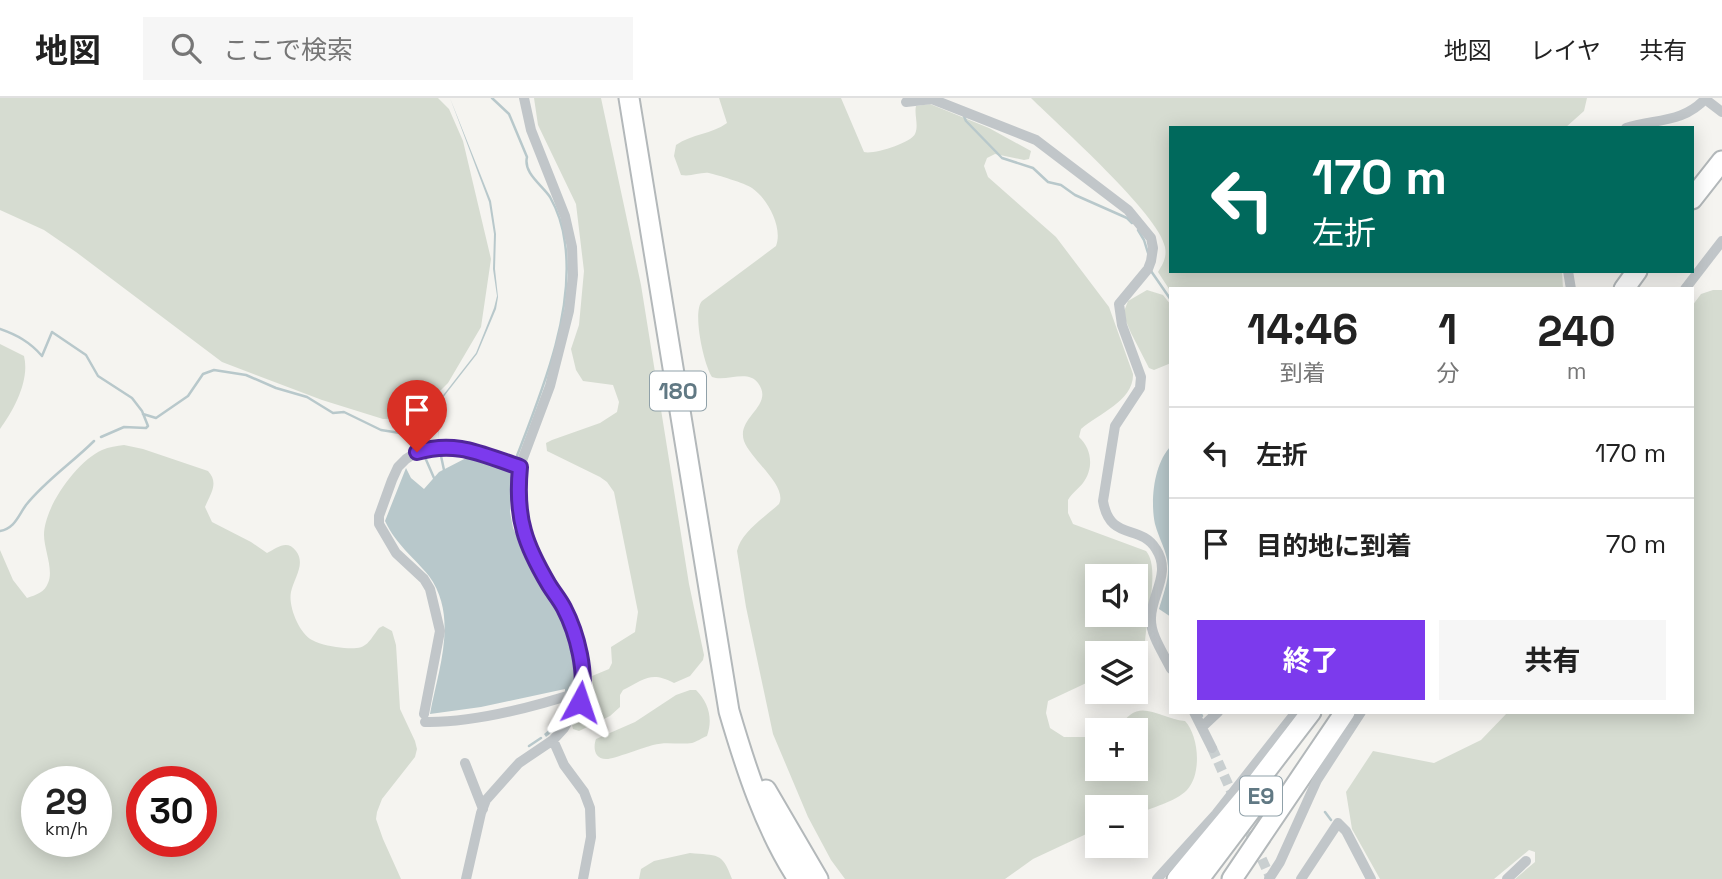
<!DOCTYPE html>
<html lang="ja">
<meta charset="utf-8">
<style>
:root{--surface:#fff;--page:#f6f6f6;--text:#222;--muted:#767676;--line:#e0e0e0;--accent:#7c3aed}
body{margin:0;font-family:"Space Grotesk","Noto Sans JP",sans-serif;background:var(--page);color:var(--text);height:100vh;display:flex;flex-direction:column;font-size:26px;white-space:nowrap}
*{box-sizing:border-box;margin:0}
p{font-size:23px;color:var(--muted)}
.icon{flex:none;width:38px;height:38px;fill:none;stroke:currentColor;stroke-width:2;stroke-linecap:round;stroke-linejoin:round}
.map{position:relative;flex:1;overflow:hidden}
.sheet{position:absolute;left:1169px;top:189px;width:525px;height:427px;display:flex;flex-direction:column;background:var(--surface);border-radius:0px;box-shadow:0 4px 18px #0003}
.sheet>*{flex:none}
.guide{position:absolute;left:1169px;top:28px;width:525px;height:147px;border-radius:0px;box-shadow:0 4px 18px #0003;background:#00695c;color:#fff;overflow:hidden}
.fabs{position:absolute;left:1085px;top:466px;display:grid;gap:14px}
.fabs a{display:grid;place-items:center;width:63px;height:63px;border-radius:0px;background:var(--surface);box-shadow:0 4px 18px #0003;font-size:35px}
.speed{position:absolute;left:21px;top:668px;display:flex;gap:14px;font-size:35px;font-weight:700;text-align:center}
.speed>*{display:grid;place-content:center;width:91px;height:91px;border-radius:50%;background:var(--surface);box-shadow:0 4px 18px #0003;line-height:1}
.speed small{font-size:18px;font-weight:400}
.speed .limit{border:10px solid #d22;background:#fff;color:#111}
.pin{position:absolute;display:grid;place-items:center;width:60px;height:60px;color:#fff;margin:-72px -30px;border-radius:50% 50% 50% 0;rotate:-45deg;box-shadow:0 0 7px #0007}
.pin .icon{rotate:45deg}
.me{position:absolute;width:77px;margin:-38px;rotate:5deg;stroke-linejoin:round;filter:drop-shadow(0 0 5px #0008)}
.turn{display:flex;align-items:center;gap:24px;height:147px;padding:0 28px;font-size:32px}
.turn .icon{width:91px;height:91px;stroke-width:2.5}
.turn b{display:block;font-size:49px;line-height:60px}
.eta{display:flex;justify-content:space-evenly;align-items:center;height:119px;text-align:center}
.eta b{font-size:42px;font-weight:700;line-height:49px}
.button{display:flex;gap:14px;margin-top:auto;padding:14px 28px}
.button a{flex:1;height:80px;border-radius:0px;background:var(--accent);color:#fff;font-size:28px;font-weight:700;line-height:80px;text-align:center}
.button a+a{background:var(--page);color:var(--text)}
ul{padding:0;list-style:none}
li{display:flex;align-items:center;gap:21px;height:91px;padding:0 28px;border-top:2px solid var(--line)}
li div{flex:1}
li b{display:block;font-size:26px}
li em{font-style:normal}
header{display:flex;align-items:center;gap:42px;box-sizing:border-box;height:98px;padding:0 35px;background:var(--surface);border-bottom:2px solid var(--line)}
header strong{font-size:33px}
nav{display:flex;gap:38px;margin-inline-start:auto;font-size:24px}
.search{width:490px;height:63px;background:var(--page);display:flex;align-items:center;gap:18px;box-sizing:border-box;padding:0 24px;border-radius:0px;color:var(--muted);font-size:26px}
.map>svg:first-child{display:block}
</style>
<header>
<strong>地図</strong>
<div class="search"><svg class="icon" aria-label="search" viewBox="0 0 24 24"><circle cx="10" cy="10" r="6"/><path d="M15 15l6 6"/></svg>ここで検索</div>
<nav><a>地図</a><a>レイヤ</a><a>共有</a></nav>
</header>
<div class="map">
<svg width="1722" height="781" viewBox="0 0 1722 781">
<rect width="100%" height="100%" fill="#f5f4f0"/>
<path fill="#d6dcd1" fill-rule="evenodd" d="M0,0H438L449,11L463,43L491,161L481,229L448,285L422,311L408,320L383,321L322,302L222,264L76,154L44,132L0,112Z
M534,0H601L641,187L689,486L704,557L703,562L690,578L674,585C651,573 645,581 623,592L620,597V609L610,618L579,633L573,631L572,627L593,591L592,578L609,571L612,565L611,549L635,534L638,514L614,394L607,384L600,379L547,353L546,345L552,342L600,325L617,314L619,304L613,287L583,283L576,272L571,251L579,227L584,173L576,106L538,27Z
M719,0H841L864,54C873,57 911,45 915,36C919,28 914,16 916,8L930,6L989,30L1031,53L1029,61L1024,62L995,56L987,60L984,68L988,79L1056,139L1109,209L1133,276C1134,303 1098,316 1081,331L1079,339C1092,351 1094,370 1083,385C1078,391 1072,395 1068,402V415L1073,426L1146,453C1161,470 1145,523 1145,548L1136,562V555H1097V580L1048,603L1046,615L1050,630L1064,639H1097V670H1136V632H1119C1136,596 1158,620 1185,623C1199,638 1202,676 1187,692C1175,704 1151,710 1136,716V709H1097V731L1033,761L1005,781H845L831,762L808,719L773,636L746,509L737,453C741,434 765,419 779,406C788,388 751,362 744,343C736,319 775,308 758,285C748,271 726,284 712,279C704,267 692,214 702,203L776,148C783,130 768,101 752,90C745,85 717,77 709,75C700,74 691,79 681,77L674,58L676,47C692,36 712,36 727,25ZM1097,478H1136V516H1097Z
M1031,0H1587L1584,13L1565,30H1171V173H1562L1563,191H1171V194L1158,174C1163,166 1167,159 1165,149C1159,116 1059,28 1031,0Z
M1147,192L1163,197L1171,207V265L1154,272L1149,270L1131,235L1123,216L1128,203Z
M1713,192H1722V781H1515L1535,764V754L1529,752L1494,781H1380L1352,731L1346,694L1373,653L1434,665L1481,642L1508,614H1692V208L1701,196Z
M0,246L24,258C30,282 14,312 0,331Z
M124,347L143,351L208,373C219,385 211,395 205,409L212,424L251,444L267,455C277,450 287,441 296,453C306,466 294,480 291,494C288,508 299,535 312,542C321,547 334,549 344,550C367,552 367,546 379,530L383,528L392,533L396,547L400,611L415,643L417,651L415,659L382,701L377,714L376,721L383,741L401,781H0V452L13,482L27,500C36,497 45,494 48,485C54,472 44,451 44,437C44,409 77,363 102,352C109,349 117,348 124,347ZM96,684V744H37V684ZM142,684H201V744H142Z
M690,592H696C709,605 713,621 707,638C702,640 696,644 692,645C679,647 666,643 653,647C645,649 611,662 606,661C594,661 593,649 596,641L635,624L676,597Z
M690,755C717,758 722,753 732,781H639L641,771L654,763Z"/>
<path fill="#b8c8cb" d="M450,0L491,103L496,136L495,171L498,199L496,211L477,256L438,306L439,344L437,305L476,255L494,210L497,198L493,171L494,136L489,104Z
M1171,348V519L1159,511C1163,497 1169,483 1168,468C1167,453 1159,441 1155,426C1150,403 1154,365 1171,348Z
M470,358L511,372L510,414L513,430L539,486L557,509L573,556L578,585L569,589C567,611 564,626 546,639L544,636L558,624L557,616H559L560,619L565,606V591L481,609L430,616C438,572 459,519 429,478C413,458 397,448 385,423L406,370L411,380L424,391L439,374Z"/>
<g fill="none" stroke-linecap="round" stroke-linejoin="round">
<path stroke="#b8c8cb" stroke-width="2.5" d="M492,0L509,16L527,59C523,75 542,87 550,99C558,113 563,129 565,145C575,216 540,298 515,363
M963,16L966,23L1002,60L1033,70L1048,84L1061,87L1075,97L1127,120L1132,125
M1138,132L1144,142L1148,155
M1151,173L1171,202
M0,231C17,237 30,244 42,258L52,234L86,257L98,278L132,300L142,313L148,328L146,330L124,329L101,339
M143,316L156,320L188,298L203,276L214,272L246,277L276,290L307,299L333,315L344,314L381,332L400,335L413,331L420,347
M424,357L434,380
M441,358L444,372
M0,433C15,430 18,418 26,407C46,382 72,365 94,343
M1200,614L1202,618
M529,648L541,640
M1325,714L1331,722"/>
<path stroke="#c9cfd0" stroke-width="10" stroke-dasharray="10 5" stroke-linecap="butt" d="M1212,650L1235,702
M1243,720L1271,781"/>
<defs>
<path id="highway" d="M629,0L729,613C746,671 765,730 798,781
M1692,101L1722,63
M1624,191L1637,173
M766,692L818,781
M1177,781L1252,691L1311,614
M1199,781L1254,708
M1232,781L1345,614"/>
</defs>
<use href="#highway" stroke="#b3b8ba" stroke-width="23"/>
<path stroke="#c1c6c9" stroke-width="10" d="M1705,1L1722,14
M906,4L932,1L1036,42L1128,112L1151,140L1153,150L1151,163L1148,171L1119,206L1122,227L1141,279L1140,290L1115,328L1103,403C1110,444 1140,425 1156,451C1172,475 1151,497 1151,520C1150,537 1164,556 1171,571
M1626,30C1655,21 1684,25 1706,0
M1568,173L1571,191
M1685,191L1722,143
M1194,614L1212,650
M424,616L440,533L430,491L424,481L396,455L379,426V418L392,382L398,369L406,361L417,354L432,349L452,348L520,368
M425,624C473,625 537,608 583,593
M1202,629L1218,614
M553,642L564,667L584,694L590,710L591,739L583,781
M465,665L483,711
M466,781L481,715L486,702L519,665L553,642L564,630L580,604L584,592L583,570L564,509L550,489L532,454L524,434L520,413V368L550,288L569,213L573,177L572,149L565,118L531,32L524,0
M1157,781L1216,716L1296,614
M1269,781L1280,764L1317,682L1361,614
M1301,781L1338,725L1346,733L1371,781
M1507,781L1526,763"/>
<use href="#highway" stroke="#fff" stroke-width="19"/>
</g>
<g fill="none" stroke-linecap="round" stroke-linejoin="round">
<defs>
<path id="route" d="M417,354C457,342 483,357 520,369C518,390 518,412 524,433C529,452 539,470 549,487C554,495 560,502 564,510C577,535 588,576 580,604"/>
</defs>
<use href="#route" stroke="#51269a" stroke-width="18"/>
<use href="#route" stroke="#7c3aed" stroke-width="12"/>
</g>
<g text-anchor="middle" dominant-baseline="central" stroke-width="7" stroke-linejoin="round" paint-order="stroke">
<g fill="#fff" stroke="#90a1a9" stroke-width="2">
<rect x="650" y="273.5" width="56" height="39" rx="5"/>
<rect x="1240" y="678.5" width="42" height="39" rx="5"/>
</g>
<g font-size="23" font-weight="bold" fill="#617984">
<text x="678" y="293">180</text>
<text x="1261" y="698">E9</text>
</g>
</g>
</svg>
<div class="fabs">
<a><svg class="icon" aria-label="sound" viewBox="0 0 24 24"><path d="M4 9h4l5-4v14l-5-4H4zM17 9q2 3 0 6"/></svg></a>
<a><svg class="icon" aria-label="layers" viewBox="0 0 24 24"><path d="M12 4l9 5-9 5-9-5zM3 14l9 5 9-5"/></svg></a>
<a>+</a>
<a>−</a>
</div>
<div class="speed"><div>29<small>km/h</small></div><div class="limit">30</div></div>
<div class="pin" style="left:417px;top:354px;background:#d93025"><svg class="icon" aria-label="arrive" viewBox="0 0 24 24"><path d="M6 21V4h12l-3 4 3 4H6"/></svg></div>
<svg class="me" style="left:580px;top:604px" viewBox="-20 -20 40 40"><path d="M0-17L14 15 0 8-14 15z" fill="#7c3aed" stroke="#fff" stroke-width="4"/></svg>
<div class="guide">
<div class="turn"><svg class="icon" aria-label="left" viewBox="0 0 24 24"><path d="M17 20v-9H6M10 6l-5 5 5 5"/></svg><div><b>170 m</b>左折</div></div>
</div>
<section class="sheet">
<div class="eta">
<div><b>14:46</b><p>到着</p></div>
<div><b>1</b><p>分</p></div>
<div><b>240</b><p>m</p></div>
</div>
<ul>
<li><svg class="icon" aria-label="left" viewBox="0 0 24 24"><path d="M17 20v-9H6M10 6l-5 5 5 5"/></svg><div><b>左折</b></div><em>170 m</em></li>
<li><svg class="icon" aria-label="arrive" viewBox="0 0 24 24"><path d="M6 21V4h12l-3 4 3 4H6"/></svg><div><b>目的地に到着</b></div><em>70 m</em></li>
</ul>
<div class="button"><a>終了</a><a>共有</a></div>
</section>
</div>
